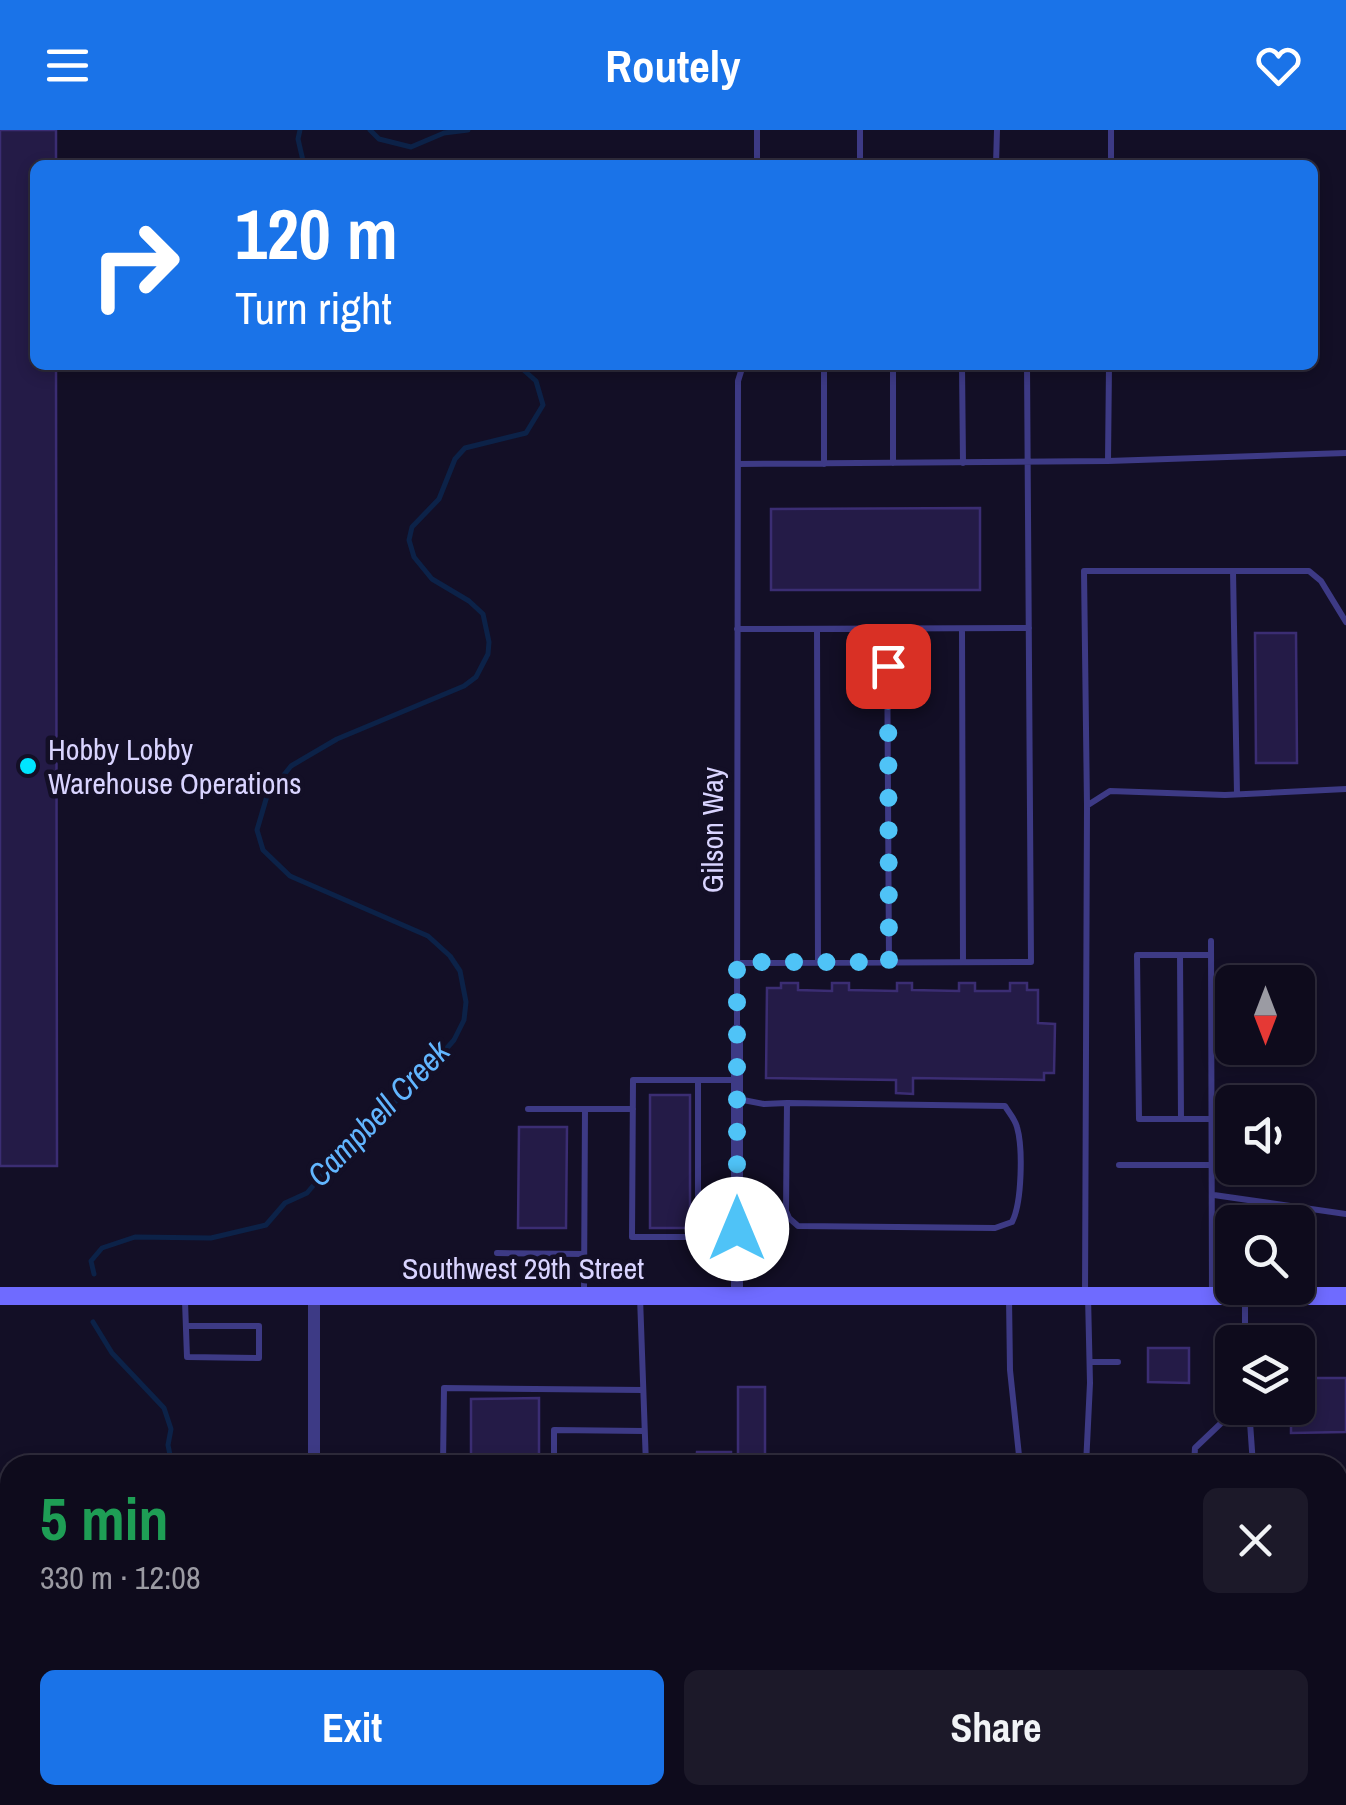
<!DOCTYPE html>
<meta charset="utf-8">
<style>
:root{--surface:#0e0b1c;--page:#1c1929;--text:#f1f3f6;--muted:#9b9ba3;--line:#2e2b3b;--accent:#1a73e8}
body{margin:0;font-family:"Archivo Narrow",sans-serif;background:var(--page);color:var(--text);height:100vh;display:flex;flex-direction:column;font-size:38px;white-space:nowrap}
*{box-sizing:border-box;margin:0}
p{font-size:32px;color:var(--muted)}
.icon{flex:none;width:55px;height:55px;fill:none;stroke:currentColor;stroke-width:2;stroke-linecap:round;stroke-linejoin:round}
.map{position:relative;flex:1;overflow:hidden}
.details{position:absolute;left:0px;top:1325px;width:1348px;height:350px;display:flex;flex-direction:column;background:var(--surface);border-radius:30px 30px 0 0;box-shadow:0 5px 15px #0003,0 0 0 2px var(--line)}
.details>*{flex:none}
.guide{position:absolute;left:30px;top:30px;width:1288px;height:210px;border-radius:15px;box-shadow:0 5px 15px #0003,0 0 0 2px var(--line);background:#1a73e8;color:#fff;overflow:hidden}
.needle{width:65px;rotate:180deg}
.controls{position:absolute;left:1215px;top:835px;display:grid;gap:20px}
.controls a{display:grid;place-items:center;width:100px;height:100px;border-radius:15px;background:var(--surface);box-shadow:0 5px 15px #0003,0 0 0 2px var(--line);font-size:50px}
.pin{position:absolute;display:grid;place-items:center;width:85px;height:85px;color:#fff;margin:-42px;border-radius:20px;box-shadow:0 5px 15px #0006}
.me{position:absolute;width:110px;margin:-55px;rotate:0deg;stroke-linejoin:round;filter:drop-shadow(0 0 8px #0008)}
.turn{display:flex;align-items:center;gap:35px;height:210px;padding:0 40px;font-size:45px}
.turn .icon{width:130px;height:130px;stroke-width:2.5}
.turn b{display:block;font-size:70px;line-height:85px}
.round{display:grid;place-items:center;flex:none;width:105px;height:105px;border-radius:15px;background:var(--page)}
.headline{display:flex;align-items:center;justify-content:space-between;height:170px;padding:0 40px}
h1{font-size:60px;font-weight:700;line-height:75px;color:#1e9e55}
.cta{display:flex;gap:20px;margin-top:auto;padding:20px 40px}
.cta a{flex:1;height:115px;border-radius:15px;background:var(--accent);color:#fff;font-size:40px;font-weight:700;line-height:115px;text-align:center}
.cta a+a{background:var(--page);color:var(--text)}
header{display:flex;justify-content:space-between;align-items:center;height:130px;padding:0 40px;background:var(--accent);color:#fff;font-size:45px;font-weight:700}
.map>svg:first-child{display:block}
</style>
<header><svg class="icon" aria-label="menu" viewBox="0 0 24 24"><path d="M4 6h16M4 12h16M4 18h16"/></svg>Routely<svg class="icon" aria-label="heart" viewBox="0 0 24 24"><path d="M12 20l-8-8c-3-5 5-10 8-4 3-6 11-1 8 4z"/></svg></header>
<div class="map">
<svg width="1346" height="1675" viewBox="0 0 1346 1675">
<rect width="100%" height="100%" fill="#130f26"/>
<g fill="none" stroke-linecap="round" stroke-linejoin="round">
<path stroke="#0c2248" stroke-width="5" d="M300,0L298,9L304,35
M370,0L379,9L411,17L444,3L468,0
M94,1144L91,1131L102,1118L135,1107L211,1108L266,1095L285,1073L307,1063L347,1016L417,952L454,910L464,890L466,872L460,841L450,826L428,806L290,746L263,720L257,700L267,666L291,636L337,609L464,556L476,547L488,524L489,512L483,484L469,471L432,449L414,427L409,410L412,397L439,369L455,329L465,318L526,303L543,275L536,251L518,235
M93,1192L112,1223L164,1278L171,1299L168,1315L172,1335
M0,1520L10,1519
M1338,1551L1346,1544
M1273,1675L1275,1665"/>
</g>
<path fill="#241b47" stroke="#3b2d73" stroke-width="2.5" d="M0,0H56V35H35V235H56L57,1036H0Z
M980,378V460H771V379Z
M1255,503H1296L1297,633H1256Z
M781,853H798V860L832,861V853H849V860L897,861V853H912V860L959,861V853H975V861H1010V853H1027V860H1038V893L1055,894L1054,943H1044V950L913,948V964L896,963V950L766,948L767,858H781Z
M650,965H690V1098H650Z
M519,997H567L566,1098H518Z
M1148,1218H1189V1253L1148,1252Z
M1298,1248H1346V1302L1291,1303V1278H1298Z
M738,1257H765V1335H696L697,1322H731V1334H738Z
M539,1268V1335H471V1269Z
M924,1665H986V1675H924Z"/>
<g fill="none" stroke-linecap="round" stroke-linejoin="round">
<path stroke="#3d3a85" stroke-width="6" d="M757,0V35
M860,0V35
M996,35L997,0
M1111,35V0
M824,235V334
M893,235V333
M962,235L963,333
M1109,235L1108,331L1346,323
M738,334L1108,331
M1233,441L1237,664
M737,499L1029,498
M817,499L818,833
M887,499L889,832
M962,499L963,832
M1088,675L1110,661L1225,665L1346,659
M1211,811L1212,1166
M1180,825L1181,989
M1211,825H1137L1139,989H1213
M737,833L1031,832L1027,235
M737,899L738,251L743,235
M633,950H698V1107H632Z
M698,950H737
M738,969L764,974L787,973L1005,976C1009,983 1015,989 1017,997C1023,1018 1022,1073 1012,1092L995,1098L798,1096L789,1088L786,1081L787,973
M528,979H633
M1119,1035H1213
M1214,1065L1346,1084
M698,1099H736
M497,1123L584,1124
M584,1163L585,979
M1085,1165L1087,676L1084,441H1309L1321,451L1346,492
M640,1167L646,1335
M1009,1168L1010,1240L1020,1335
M1245,1168V1212
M185,1171L187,1227L259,1228V1196H186
M1090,1232H1118
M1249,1278L1253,1335
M443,1335L444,1258L643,1260
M554,1335V1300L644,1301
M1086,1335L1090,1253L1088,1166
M1194,1335L1195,1318L1237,1278
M447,1665L448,1675
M636,1665V1675
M682,1665V1675
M759,1665L764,1675
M1037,1665L1038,1675
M739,1675V1665
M811,1675V1665"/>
<path stroke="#3d3a85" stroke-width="12" d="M737,1166V900
M314,1335V1166
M316,1675V1665"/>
<path stroke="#6f6bff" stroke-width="18" d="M0,1166H1346"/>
<path stroke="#00e5ff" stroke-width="5" stroke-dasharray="15 12" stroke-linecap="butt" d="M1338,1658L1346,1632"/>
</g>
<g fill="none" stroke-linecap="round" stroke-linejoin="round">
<path stroke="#4fc3f7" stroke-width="18" stroke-dasharray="0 32.4" d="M737,1099V832H889L888,536"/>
</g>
<circle fill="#00e5ff" stroke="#130f26" stroke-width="4" cx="28" cy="636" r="10"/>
<g text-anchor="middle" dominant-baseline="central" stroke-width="9" stroke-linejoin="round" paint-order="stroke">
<g font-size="30" fill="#d9d4ff" stroke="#130f26" text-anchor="start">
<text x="48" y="619">Hobby Lobby<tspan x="48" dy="34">Warehouse Operations</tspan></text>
</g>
<g font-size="30" fill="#d9d4ff" stroke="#130f26">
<text transform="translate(712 700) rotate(-90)">Gilson Way</text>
<text x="523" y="1138">Southwest 29th Street</text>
</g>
<g font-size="32" font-style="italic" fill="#62b6ff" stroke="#130f26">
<text transform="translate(378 983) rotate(-46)">Campbell Creek</text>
</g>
</g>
</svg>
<div class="controls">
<a><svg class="needle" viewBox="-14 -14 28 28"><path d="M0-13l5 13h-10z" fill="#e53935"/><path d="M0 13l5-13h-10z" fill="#9b9ba3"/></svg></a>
<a><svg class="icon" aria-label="sound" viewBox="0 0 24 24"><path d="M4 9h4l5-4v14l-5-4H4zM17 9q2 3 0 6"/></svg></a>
<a><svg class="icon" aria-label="search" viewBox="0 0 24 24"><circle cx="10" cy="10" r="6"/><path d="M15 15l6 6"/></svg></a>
<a><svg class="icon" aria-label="layers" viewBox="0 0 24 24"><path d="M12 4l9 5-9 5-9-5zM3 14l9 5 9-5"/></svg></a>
</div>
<div class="pin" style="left:888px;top:536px;background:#d93025"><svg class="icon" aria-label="arrive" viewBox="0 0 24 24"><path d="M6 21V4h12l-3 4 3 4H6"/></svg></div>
<svg class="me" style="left:737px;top:1099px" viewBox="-20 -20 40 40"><circle r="19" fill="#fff"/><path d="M0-13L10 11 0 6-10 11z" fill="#4fc3f7"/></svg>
<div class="guide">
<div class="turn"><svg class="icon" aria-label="right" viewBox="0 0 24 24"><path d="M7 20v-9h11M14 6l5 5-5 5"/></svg><div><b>120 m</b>Turn right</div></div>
</div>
<section class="details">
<div class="headline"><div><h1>5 min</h1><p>330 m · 12:08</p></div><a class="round"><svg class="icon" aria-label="close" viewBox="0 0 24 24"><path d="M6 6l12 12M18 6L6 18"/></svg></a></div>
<div class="cta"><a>Exit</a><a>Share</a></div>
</section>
</div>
